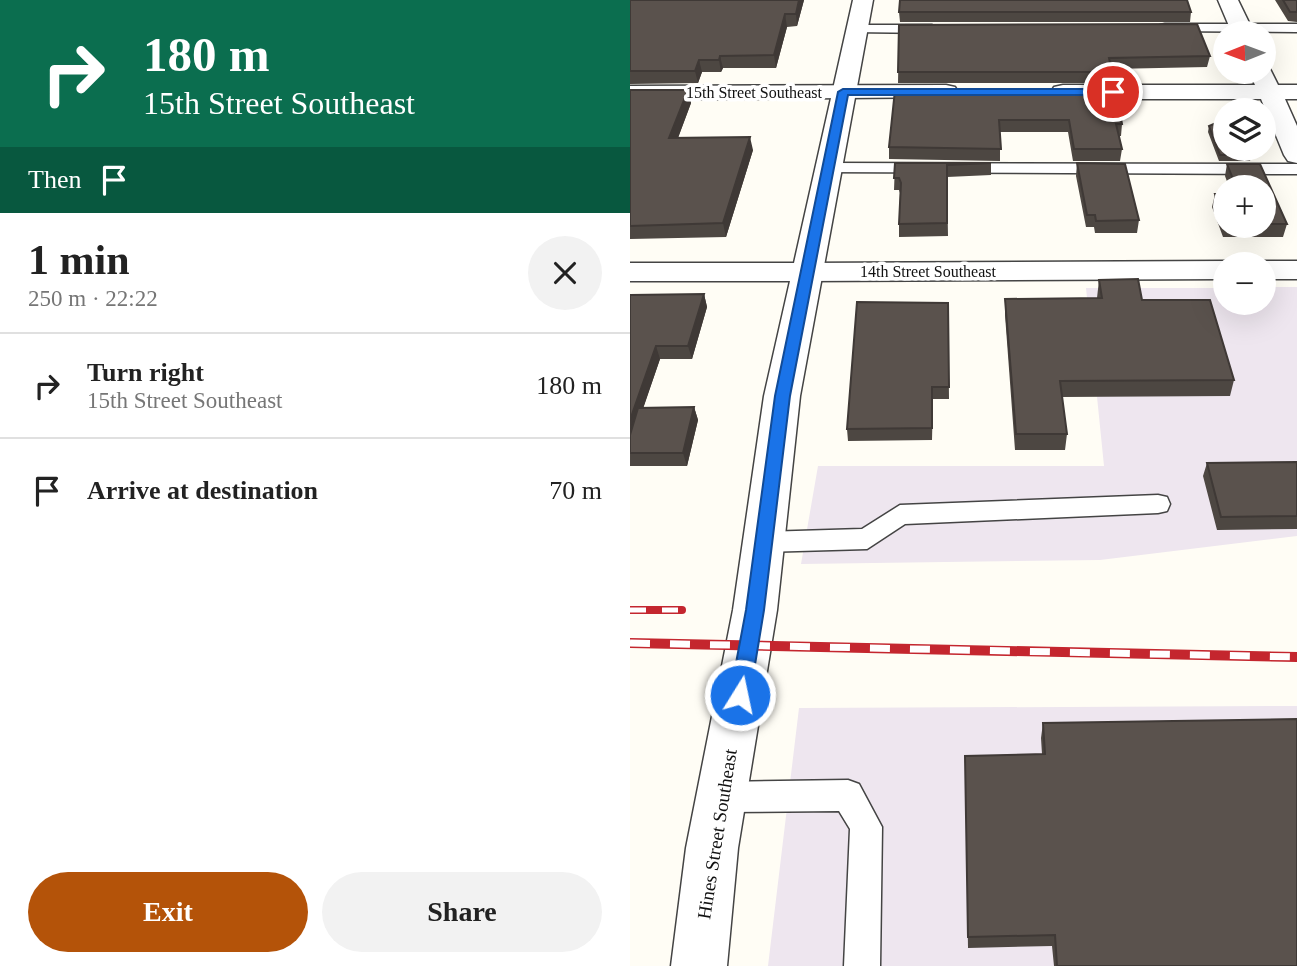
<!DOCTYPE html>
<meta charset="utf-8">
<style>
:root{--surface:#fff;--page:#f2f2f2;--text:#222;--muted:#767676;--line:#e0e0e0;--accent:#b45309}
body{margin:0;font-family:"Times New Roman",serif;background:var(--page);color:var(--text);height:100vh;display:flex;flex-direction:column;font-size:26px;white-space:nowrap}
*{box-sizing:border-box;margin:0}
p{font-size:23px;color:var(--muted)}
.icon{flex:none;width:38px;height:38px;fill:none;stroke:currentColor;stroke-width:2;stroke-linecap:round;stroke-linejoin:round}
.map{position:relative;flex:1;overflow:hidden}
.drawer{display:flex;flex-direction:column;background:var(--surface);width:630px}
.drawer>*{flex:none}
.guide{background:#0b6e4f;color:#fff;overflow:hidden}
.needle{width:46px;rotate:269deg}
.buttons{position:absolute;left:583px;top:21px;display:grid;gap:14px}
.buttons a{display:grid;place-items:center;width:63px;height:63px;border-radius:50%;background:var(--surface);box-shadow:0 7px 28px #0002;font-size:35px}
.pin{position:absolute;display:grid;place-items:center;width:60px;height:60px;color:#fff;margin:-30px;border:4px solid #fff;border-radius:50%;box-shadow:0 2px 7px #0007}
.me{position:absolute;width:77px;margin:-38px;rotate:10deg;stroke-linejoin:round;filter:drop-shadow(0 0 5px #0008)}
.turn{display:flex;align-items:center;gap:24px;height:147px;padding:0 28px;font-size:32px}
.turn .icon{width:91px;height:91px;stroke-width:2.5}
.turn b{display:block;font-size:49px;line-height:60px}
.then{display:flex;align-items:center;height:66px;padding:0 28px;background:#0003;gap:14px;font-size:26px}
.round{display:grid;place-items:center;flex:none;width:74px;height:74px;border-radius:37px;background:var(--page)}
.summary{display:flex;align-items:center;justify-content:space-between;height:119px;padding:0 28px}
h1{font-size:42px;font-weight:800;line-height:52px}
.primary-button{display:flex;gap:14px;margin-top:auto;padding:14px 28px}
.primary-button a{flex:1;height:80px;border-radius:42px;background:var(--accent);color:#fff;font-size:28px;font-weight:800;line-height:80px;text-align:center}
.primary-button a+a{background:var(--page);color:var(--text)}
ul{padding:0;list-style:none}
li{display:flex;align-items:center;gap:21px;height:105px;padding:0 28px;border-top:2px solid var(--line)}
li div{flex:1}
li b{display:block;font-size:26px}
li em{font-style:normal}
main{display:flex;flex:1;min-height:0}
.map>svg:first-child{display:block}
</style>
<main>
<section class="drawer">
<div class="guide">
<div class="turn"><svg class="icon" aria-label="right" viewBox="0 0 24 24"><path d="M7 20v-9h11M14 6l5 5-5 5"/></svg><div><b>180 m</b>15th Street Southeast</div></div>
<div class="then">Then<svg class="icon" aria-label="arrive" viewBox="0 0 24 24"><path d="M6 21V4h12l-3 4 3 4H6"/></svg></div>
</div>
<div class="summary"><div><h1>1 min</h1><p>250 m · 22:22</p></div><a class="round"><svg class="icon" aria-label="close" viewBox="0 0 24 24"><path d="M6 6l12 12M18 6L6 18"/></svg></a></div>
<ul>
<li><svg class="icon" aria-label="right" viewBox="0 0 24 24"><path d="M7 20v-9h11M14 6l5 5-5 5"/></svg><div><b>Turn right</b><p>15th Street Southeast</p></div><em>180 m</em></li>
<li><svg class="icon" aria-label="arrive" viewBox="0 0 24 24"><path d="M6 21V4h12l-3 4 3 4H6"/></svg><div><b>Arrive at destination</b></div><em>70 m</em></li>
</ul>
<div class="primary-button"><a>Exit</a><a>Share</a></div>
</section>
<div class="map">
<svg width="667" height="966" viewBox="0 0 667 966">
<rect width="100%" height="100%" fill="#fffdf5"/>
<path fill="#eee6ef" d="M634,287H667V536L470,560L171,564L188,466H474L456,288H595V303H634Z
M667,706V966H138L169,708Z"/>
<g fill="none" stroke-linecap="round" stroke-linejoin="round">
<defs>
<path id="service" d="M535,24H667V32L530,31V25Z
M227,25H302L309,29L302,33L222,32V26Z
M197,163L667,164V174L191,172L188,168Z
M528,495L537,497L540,504L537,511L528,513L275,524L237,549L133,552L124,549L120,542L124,535L133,532L232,529L270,505Z
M218,780L229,784L252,827L250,966H214L220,829L209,811L92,812L81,808L76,797L81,786L92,782Z"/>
<path id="minor" d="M588,0H608L624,33H602Z
M634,66L639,67L648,85H667V99H655L667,126V163L658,161L654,155L631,99H433L424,97L421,92L424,87L433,85H625L619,72H634Z
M316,85L325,87L328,92L325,97L0,100V86Z
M595,261L606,264H595V279L175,281L164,279L160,272L164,265L175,263Z
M634,261H667V279H634V264H623Z"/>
<path id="tertiary" d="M223,0H243L170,396L147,610L108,848L97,966H41L56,848L103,610L134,396L160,281H0V263H164Z"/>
</defs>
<use href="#service" stroke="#444" stroke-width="3"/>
<use href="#minor" stroke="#444" stroke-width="3"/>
<use href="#tertiary" stroke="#444" stroke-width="3"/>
<use href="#service" fill="#fff" fill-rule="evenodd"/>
<use href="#minor" fill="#fff" fill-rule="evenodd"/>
<use href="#tertiary" fill="#fff" fill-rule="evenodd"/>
<defs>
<path id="rail-far1" d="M0,610H52"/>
<path id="rail" d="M0,643L667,657"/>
</defs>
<use href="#rail-far1" stroke="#c4262e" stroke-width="8"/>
<use href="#rail" stroke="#c4262e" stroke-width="10"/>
<use href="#rail-far1" stroke="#fff" stroke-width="5" stroke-dasharray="16" stroke-linecap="butt"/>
<use href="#rail" stroke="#fff" stroke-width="7" stroke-dasharray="20" stroke-linecap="butt"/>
</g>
<path fill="#4d4742" d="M0,0H174L167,26L157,27L146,68H93L91,72H72L68,83L0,84Z
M645,0H667V22L658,21Z
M269,12H561L560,22H270Z
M269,25L580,56L577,67L481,69L480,83H268Z
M0,90H58L61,103L48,138L123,150L96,237L0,239Z
M486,90L492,124L491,136H489L492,149L490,161H443L438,132H370V161L259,159V147Z
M579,126L622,155L620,161H589L578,132Z
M265,163H361V175L317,177L318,236L269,237V224L270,193L269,190H264Z
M447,163L509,220L507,233H465L464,227H456L446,176Z
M597,164H630L657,224L653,237H593L582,207L585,194H595V226H634V187H599L595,176Z
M469,280L512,300L604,380L600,396L432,397L437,434L435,450H385L375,315V299L467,298Z
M74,294L77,307L62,359H30L13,408L64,407L68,420L57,466H0V295Z
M318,303L319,399H303L302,440L218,441L217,429Z
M667,462V529L587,530L573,476L577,463Z
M413,723L667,966H424L422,946L338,948L335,756L412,754L411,738Z"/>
<path fill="#3f3936" d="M169,0H174L167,26L166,14Z
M155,14L157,27L146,68L144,55Z
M90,56L93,68L91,72L89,60Z
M69,60L72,72L68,83L65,71Z
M58,90L61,103L43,151L39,138Z
M120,137L123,150L96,237L93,223Z
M74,294L77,307L62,359L58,346Z
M26,346L30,359L0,447V420Z
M64,407L68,420L57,466L53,453Z"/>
<path fill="#5a524d" stroke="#3f3936" stroke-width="2" d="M0,0H169L166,14H155L144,55L90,56L89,60H69L65,71H0Z
M270,0H557L561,12H269Z
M653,0H667V12H660Z
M567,24L580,56L479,58L482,72H268L269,25Z
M0,90H58L39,138L120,137L93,223L0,226Z
M265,90H486L492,124H486L492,149H444L439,120H369L371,149L259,147Z
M595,119V149H619L622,155H590L579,126Z
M265,163H361L317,165V223L269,224L271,183L269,178H264Z
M447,163L495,164L509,220L466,221L465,215H457Z
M597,164H630L657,224H634V187H601L600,184H605Z
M585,194H595V222Z
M508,279L512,300H580L604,380L430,381L437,434H386L375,299L472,298L469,280Z
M74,294L58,346H26L0,420V295Z
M227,302L318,303L319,387H302V428L217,429Z
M64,407L53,453H0V435L8,408Z
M667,462V516L591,517L577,463Z
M667,719V966H427L425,935L338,937L335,756L415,754L413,723Z"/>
<path fill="#1a73e8" stroke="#114b97" stroke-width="2" d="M213,89H483L488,92L483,95H218L160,396L134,610L120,695L117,702L110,704L103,702L100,695L116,610L145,396L208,92Z"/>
<g text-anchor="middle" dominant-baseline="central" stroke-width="7" stroke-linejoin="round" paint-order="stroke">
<g font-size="16" fill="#111" stroke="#fff">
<text x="124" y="92">15th Street Southeast</text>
<text x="298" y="271">14th Street Southeast</text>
</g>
<g font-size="19" fill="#111" stroke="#fff">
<text transform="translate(87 834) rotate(-81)">Hines Street Southeast</text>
</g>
</g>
</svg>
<div class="buttons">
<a><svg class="needle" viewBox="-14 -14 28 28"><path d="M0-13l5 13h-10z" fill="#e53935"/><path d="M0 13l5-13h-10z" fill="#767676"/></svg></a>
<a><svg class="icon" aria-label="layers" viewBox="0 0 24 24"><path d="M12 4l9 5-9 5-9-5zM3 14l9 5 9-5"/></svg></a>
<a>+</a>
<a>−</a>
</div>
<div class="pin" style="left:483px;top:92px;background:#d93025"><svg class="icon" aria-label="arrive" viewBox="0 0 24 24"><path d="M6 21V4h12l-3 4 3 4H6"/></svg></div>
<svg class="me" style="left:110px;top:695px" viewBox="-20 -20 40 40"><circle r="17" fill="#1a73e8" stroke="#fff" stroke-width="3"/><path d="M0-11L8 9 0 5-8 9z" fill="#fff"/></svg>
</div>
</main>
